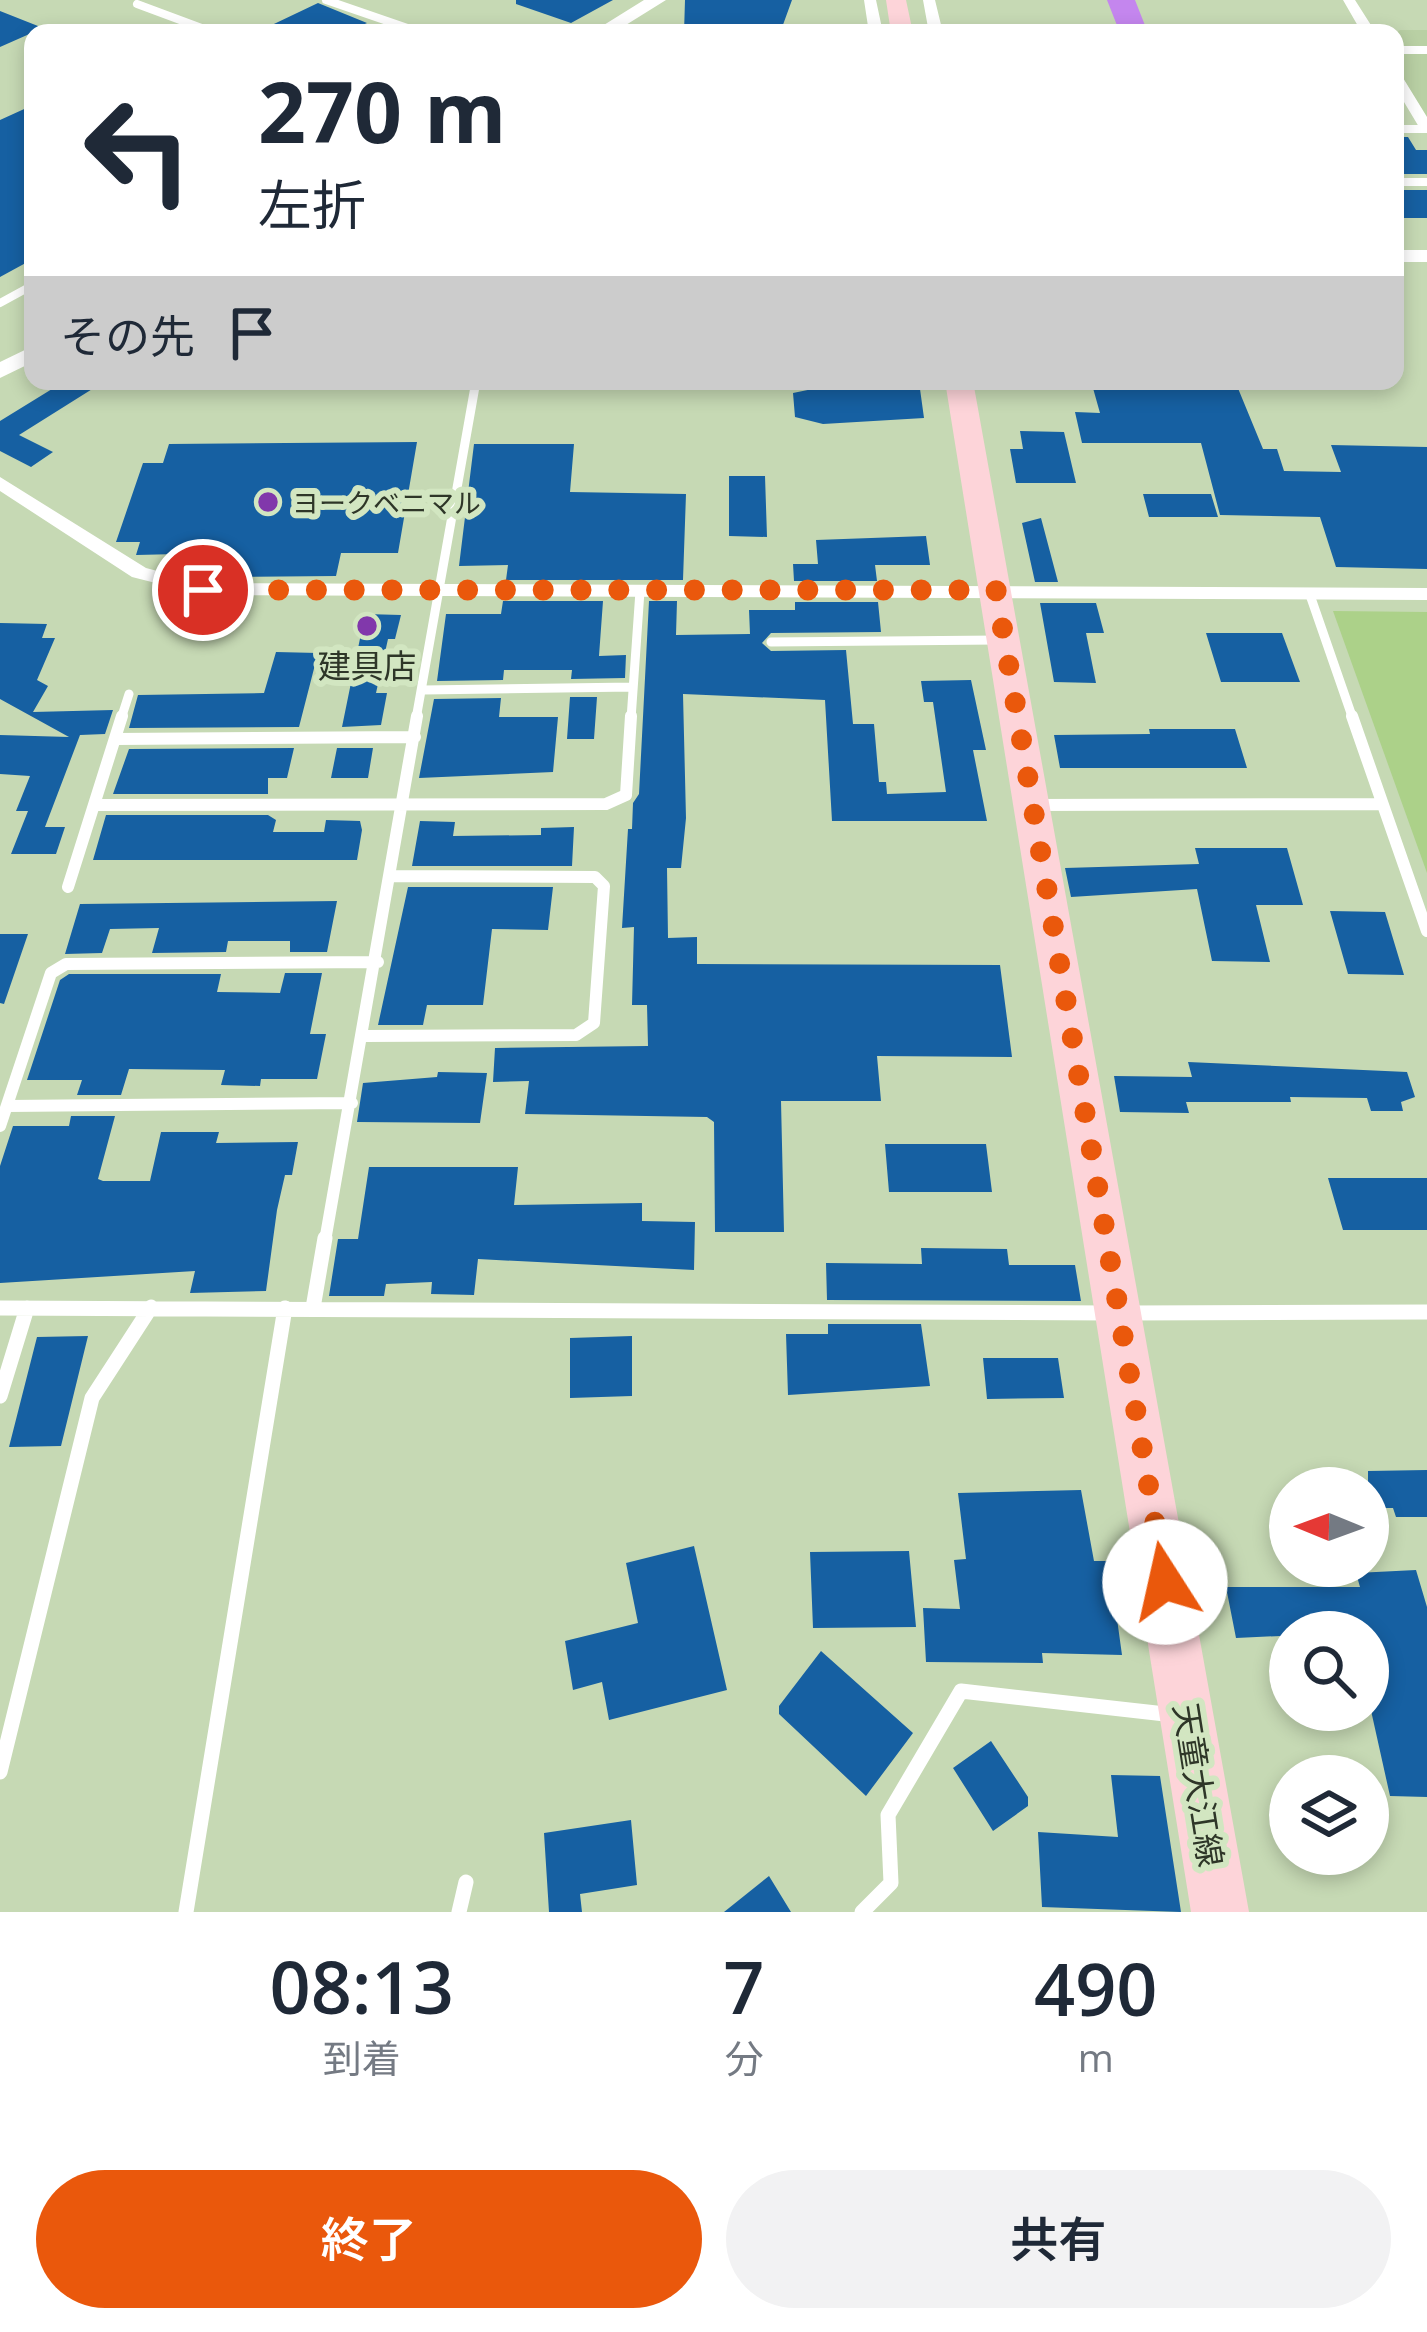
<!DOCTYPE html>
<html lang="ja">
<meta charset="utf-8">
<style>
:root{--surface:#fff;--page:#f2f2f3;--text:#1f2937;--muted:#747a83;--accent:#ea580c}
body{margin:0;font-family:"Open Sans","Noto Sans JP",sans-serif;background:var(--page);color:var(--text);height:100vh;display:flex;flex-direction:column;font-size:45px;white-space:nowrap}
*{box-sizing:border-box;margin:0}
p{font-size:39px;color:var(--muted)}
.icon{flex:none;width:66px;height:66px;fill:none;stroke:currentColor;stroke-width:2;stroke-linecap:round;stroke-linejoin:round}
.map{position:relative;height:1912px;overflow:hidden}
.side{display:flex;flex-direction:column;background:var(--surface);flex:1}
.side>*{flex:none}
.banner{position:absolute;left:24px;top:24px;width:1380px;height:366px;border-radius:24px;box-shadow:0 6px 18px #0003;background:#fff;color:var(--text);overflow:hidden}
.needle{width:78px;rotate:271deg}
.tools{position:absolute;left:1269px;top:1467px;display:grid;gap:24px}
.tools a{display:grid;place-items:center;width:120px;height:120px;border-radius:50%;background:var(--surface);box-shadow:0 6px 18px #0003;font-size:60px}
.pin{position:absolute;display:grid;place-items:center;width:102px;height:102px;color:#fff;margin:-51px;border:6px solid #fff;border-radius:50%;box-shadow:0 3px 12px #0007}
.me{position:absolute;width:132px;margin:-66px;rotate:350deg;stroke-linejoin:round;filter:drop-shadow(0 0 9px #0008)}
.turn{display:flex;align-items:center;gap:42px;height:252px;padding:0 36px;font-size:54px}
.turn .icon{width:156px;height:156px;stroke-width:2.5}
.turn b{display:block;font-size:84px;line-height:102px}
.then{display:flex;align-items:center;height:114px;padding:0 36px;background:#0003;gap:24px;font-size:45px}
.eta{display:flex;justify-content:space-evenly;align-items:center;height:204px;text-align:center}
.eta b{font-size:72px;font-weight:600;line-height:84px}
.cta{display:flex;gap:24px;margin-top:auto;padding:24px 36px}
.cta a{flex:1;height:138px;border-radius:72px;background:var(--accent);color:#fff;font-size:48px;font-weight:600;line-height:138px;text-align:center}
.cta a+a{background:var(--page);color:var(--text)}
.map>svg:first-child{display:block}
</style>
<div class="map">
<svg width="1427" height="1912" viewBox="0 0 1427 1912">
<rect width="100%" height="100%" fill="#c6d9b4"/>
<path fill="#b9d0a4" d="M1400,30H1427V118L1395,65V34Z"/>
<path fill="#acd189" d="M1333,611L1427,612V873Z"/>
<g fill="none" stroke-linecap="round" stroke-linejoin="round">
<path fill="#c486ee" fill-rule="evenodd" d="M1107,0H1135L1148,33H1120Z"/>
</g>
<path fill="#1660a2" d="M516,0H613L571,23L516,4Z
M685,0H792L780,33H684Z
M318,3L367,23L346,33H255Z
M0,11L43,28L0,47Z
M33,105V259L0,277V120Z
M1395,137H1408L1416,150H1427V174H1395Z
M1395,190H1427V218H1395Z
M65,381H105L19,435L53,452L31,467L0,451V421Z
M1091,381H1235L1263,449H1277L1284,471L1341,472L1331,445L1427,447V569L1336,567L1320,517L1220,515L1201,443H1082L1075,412L1100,413Z
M827,386L920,389L924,418L823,424L795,417L793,393Z
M1020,431L1064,432L1076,483H1016L1010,449H1023Z
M417,442L398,553H341L336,576L225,577L229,566H174L178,554L136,555L140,542H116L143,463H163L169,444Z
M474,444H574L570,492L686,494L683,580H506L508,565L459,566Z
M729,476H765L767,537L729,536Z
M1143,494H1211L1218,517H1149Z
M1041,518L1058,582H1035L1022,523Z
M926,536L930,565H875L877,581H794L793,564H818L816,540Z
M503,601H603L599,656L626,655L625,678L571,679L572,670H504L503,680L437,681L446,614H501Z
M649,601H677L676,635L750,634L749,610H795V602H878L881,632L771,633L762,643L771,651L846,650L853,724H874L879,782H886L887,794L946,792L933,702H924L921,681L971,680L986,750H973L987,821H832L825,700L683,694L686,818L681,868H667L668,938L697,937V964L1000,965L1012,1057L877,1056L881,1101H781L784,1232H715L714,1122L707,1117L525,1114L529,1081L493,1082L495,1048L648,1046L647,1005H632L634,927L622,928L628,829H632L633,803L639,794Z
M1040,603H1096L1104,633H1086L1096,683L1054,682Z
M365,614L401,615L395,639H388L376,693H387L381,725L342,727Z
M0,623L47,624L42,638H55L37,680L48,686L33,712L113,710L105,734L80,735L45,827H65L56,854H11L28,811H16L30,776L0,774V735L69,737L0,699Z
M1206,633H1282L1300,682H1221Z
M276,652L318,653L299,727L129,728L138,695L264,693Z
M570,697H597L594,739H567Z
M501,698L499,717H558L553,772L419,778L434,699Z
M1149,729H1235L1247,768H1060L1054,735L1150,734Z
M294,748L287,778H268V794H113L129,749Z
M337,748H373L368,778H331Z
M106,815H268L276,820L273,832H324L326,820L360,821L362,830L357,860H93Z
M420,821L455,822L453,836L541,835V828L574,827L572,866H412Z
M1195,848H1287L1303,905H1256L1270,962L1212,961L1197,889L1071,897L1065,868L1199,864Z
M408,887H553L548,930L492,929L483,1005H427L423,1025H378Z
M337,901L327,952H290V941H228L226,952L152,953L159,928L110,929L102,953L65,954L80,904Z
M1330,911L1385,912L1404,975L1348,974Z
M0,934H28L4,1004L0,1003Z
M285,973H322L310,1034H326L317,1079H261L260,1086L221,1085L225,1070L129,1069L121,1095H77L82,1080H27L60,980L69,974H221L217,992L280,993Z
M1188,1062L1407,1072L1415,1097L1401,1102L1403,1111H1371L1367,1098L1290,1097L1291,1102H1186L1189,1113L1120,1112L1114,1076L1192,1077Z
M438,1072L487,1073L480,1123L357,1122L363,1083L437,1077Z
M71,1116H115L98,1179L103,1181H150L161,1132H219L216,1143L298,1142L292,1175H285L277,1210L266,1291L190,1293L195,1271L0,1283V1166L13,1126H69Z
M885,1144H986L992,1192H889Z
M369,1167H518L514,1205L642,1203V1221L695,1222L694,1270L478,1259L474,1295L431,1294L432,1282L386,1284L384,1296H329L338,1239H358Z
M1328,1178H1427V1230H1343Z
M921,1248L1007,1249L1009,1265H1075L1081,1301L827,1300L826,1263L922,1264Z
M828,1324H921L930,1386L788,1395L786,1334H828Z
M88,1336L61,1446L9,1447L37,1337Z
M632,1336V1396L570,1398V1338Z
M983,1358H1058L1064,1398L987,1399Z
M1427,1470V1517H1396L1393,1508H1368V1471Z
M1081,1490L1094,1561H1109L1122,1655L1042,1653L1043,1663L926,1662L923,1608L960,1609L954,1560L966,1559L958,1493Z
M694,1546L727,1690L609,1720L602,1682L573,1690L565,1641L638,1623L626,1563Z
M909,1551L916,1627L813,1628L810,1552Z
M1416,1570L1427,1607V1797L1390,1796L1368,1697V1632L1236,1638L1226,1587H1360L1356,1573Z
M821,1651L913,1733L866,1796L779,1714V1706Z
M991,1741L1028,1797V1806L993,1831L953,1768Z
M1111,1775L1160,1776L1181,1912L1042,1907L1038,1832L1118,1837Z
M631,1820L637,1885L580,1894L582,1912H549L544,1833Z
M769,1876L791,1912H724Z"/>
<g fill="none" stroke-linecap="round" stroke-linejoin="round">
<path stroke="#fff" stroke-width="8" d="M326,0L422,33
M137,4L215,33
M1395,50H1427
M1395,129H1427
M1395,182H1427
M0,303L33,285"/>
<path stroke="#fff" stroke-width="9" d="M1310,595L1353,719
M771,642L998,640
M424,690L633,687
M121,719L129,694
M416,719L476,381
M631,719L640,591"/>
<path stroke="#fff" stroke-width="12" d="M1352,716L1427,931
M115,739L415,737
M95,805L606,804L626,795L631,716
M1034,805L1382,804
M68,887L122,716
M365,1036L576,1035L594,1023L604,886L595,877L393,876
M7,1106L352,1103
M0,1126L51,973L66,964L378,962
M325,1241L417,716"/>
<path stroke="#fff" stroke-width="15" d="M0,1308L1109,1313
M313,1308L325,1238
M1129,1313L1427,1312
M0,1396L27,1308
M0,1772L92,1398L151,1307
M186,1912L285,1308
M459,1912L466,1882
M862,1912L891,1883L888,1815L961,1691L1174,1715"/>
<path fill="#fff" fill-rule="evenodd" d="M864,0H876L883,33H869Z
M923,0H935L943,33H929Z
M1343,0H1355L1376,33H1362Z
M1395,72L1400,73L1427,117V133L1422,132L1395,87Z
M0,477L146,568L203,583L1427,588V600L203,595L132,577L0,491Z"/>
<path fill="#fff" fill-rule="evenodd" d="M644,0H666L613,33H591Z
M1395,250H1427V262H1395Z
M33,346V362L0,378V362Z"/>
<path fill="#fdd4d9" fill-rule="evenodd" d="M886,0H906L913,33H891Z
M945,381H973L1249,1912H1191Z"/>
</g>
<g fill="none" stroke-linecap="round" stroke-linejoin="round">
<path stroke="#ea580c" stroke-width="21" stroke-dasharray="0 37.8" d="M203,590H996L1165,1582"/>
</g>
<g fill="#8138ab" stroke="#d2e6c1" stroke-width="4.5">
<circle cx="268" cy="502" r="12"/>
<circle cx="367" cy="626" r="12"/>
</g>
<g text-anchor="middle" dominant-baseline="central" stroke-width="12" stroke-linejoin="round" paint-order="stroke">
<g font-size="27" fill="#2e3628" stroke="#d2e6c1" text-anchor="start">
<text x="292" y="502">ヨークベニマル</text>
</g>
<g font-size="33" fill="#2e3628" stroke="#d2e6c1">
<text x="367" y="665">建具店</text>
</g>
<g font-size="33" fill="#2e3628" stroke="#d2e6c1">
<text transform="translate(1199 1785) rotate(81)">天童大江線</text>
</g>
</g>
</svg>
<div class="tools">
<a><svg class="needle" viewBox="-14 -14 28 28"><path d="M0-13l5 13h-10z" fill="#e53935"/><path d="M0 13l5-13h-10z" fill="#747a83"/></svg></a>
<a><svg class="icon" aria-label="search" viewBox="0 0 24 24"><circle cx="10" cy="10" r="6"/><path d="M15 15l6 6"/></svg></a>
<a><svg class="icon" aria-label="layers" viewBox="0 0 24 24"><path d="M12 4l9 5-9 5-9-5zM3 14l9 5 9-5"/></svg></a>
</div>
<div class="pin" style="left:203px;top:590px;background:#d93025"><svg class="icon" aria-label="arrive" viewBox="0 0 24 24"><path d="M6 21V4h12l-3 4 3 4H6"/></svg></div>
<svg class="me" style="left:1165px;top:1582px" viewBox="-20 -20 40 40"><circle r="19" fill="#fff"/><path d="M0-13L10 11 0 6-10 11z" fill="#ea580c"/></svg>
<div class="banner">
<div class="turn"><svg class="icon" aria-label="left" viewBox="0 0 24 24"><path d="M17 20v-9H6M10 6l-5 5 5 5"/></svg><div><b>270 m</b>左折</div></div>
<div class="then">その先<svg class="icon" aria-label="arrive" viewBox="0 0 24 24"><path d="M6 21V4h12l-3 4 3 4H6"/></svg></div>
</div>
</div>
<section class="side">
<div class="eta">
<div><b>08:13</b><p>到着</p></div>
<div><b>7</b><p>分</p></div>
<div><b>490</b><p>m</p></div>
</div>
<div class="cta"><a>終了</a><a>共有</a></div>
</section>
